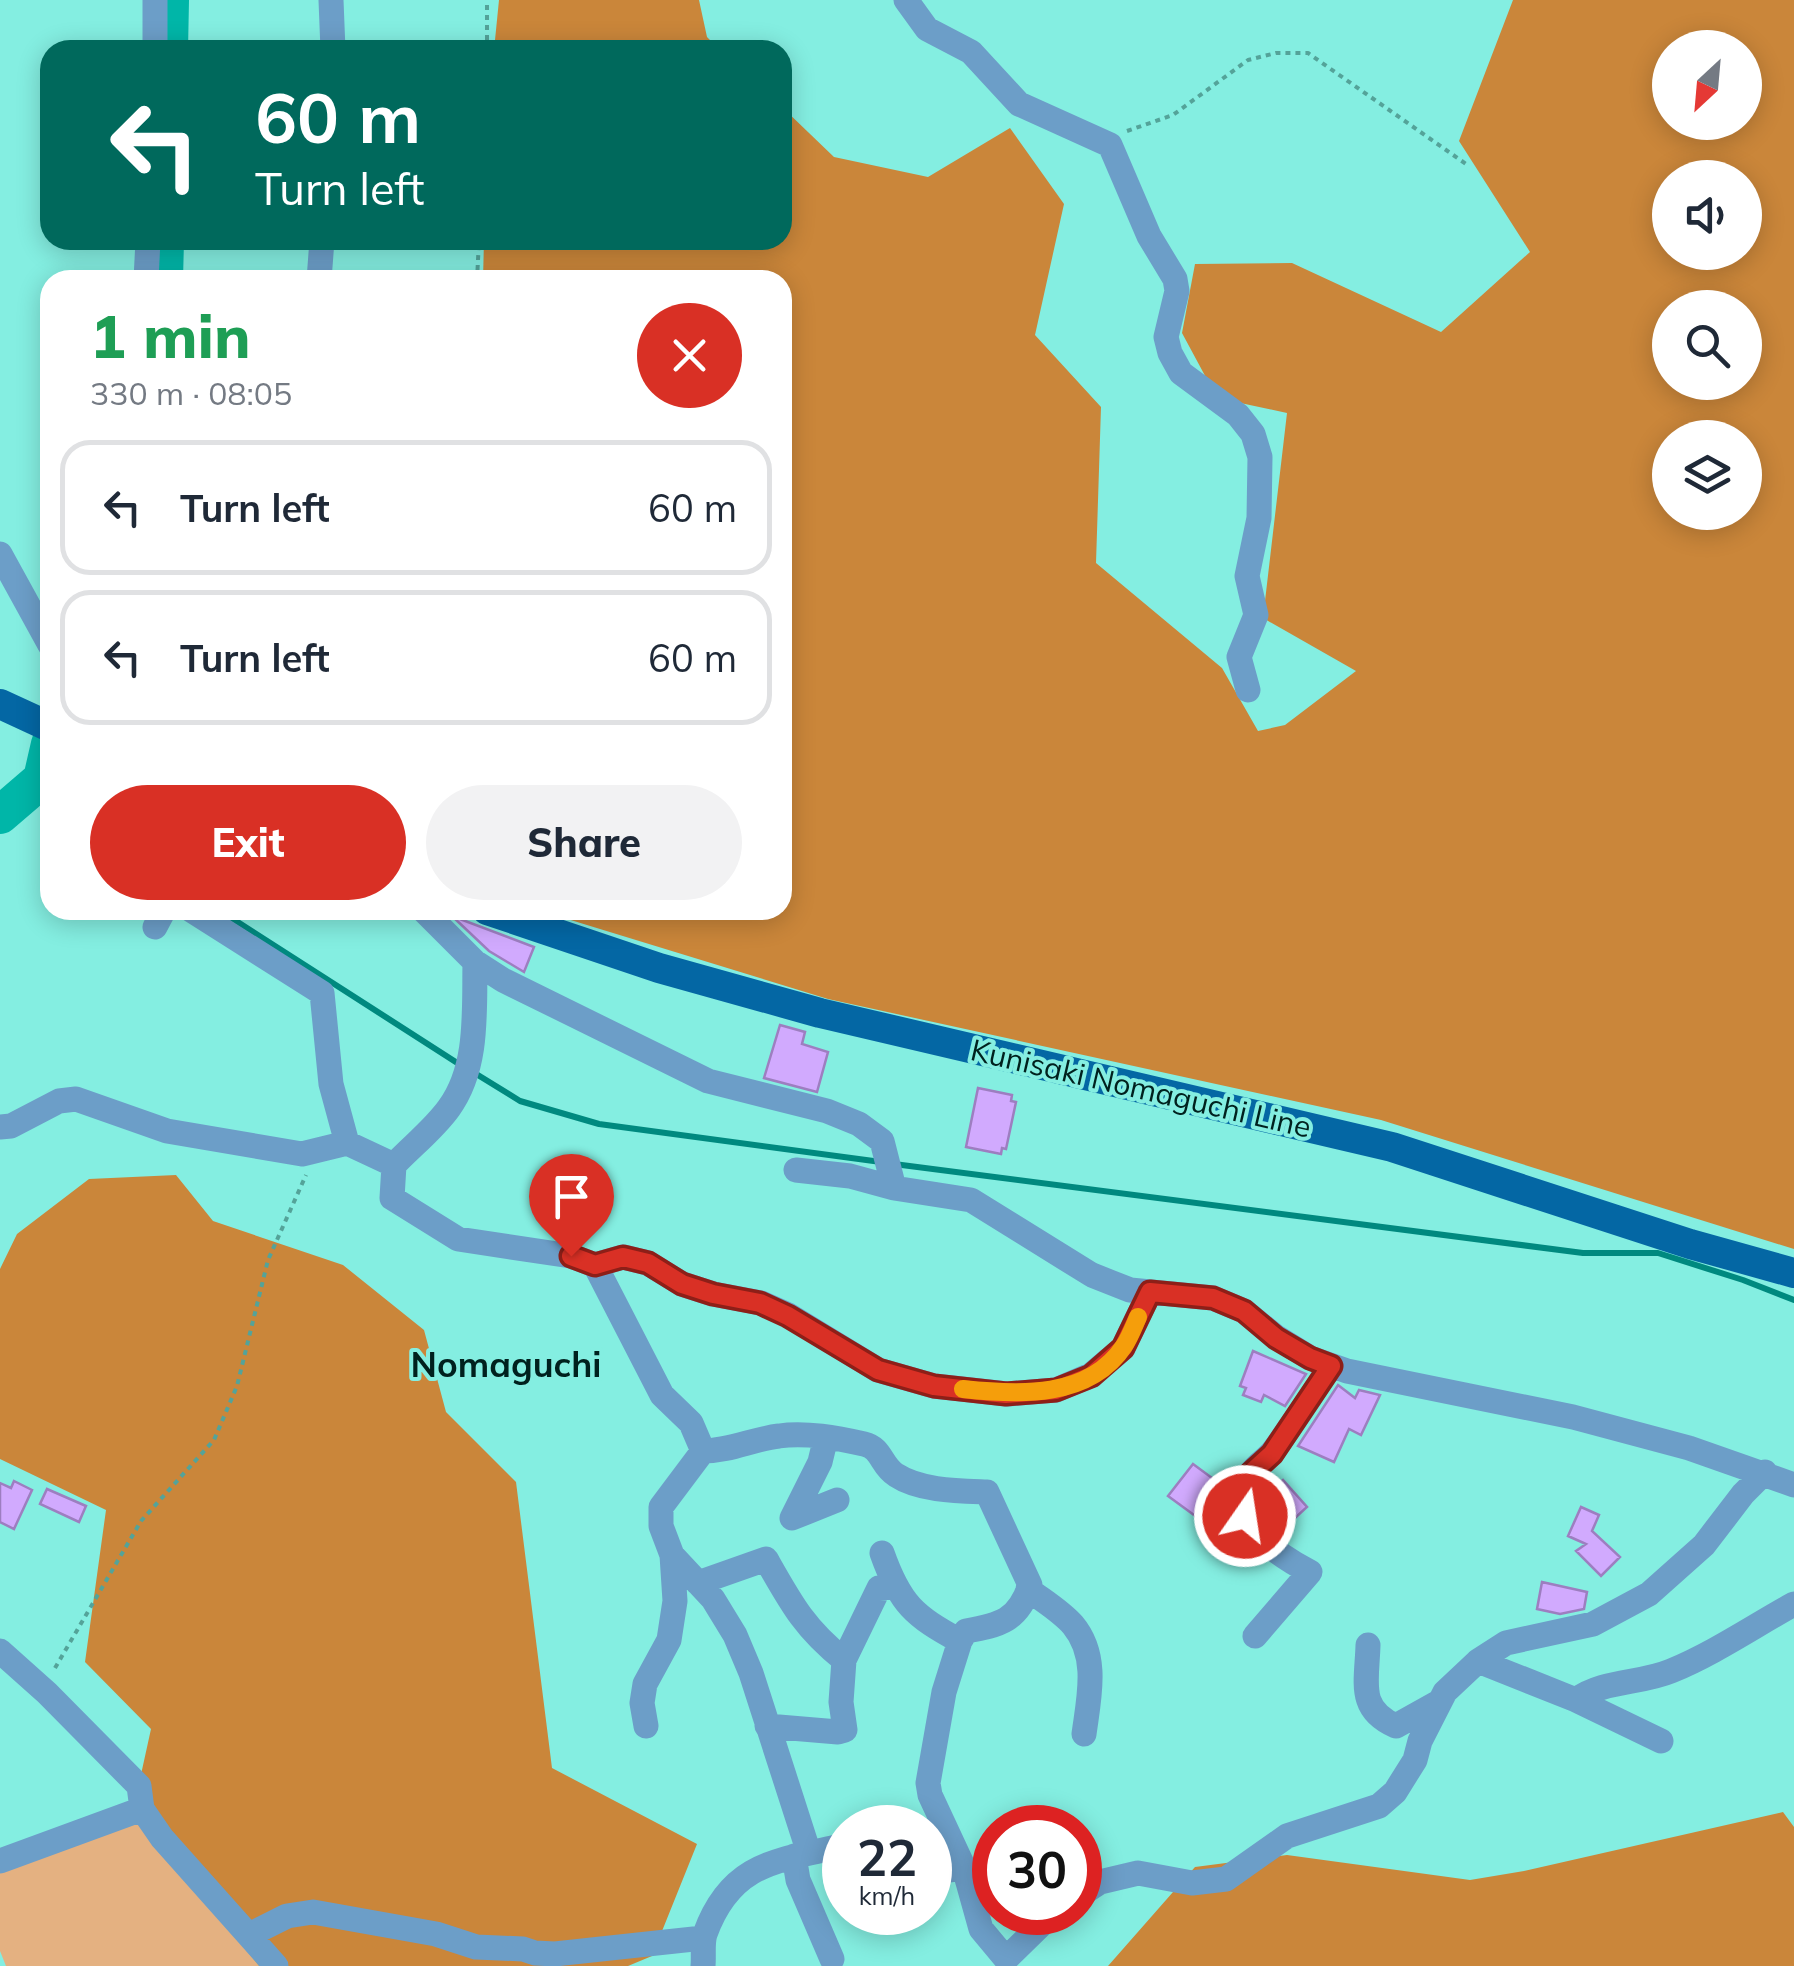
<!DOCTYPE html>
<meta charset="utf-8">
<style>
:root{--surface:#fff;--page:#f2f2f3;--text:#1f2937;--muted:#747a83;--line:#e0e1e3;--accent:#d93025}
body{margin:0;font-family:Mulish,sans-serif;background:var(--page);color:var(--text);height:100vh;display:flex;flex-direction:column;font-size:38px;white-space:nowrap}
*{box-sizing:border-box;margin:0}
p{font-size:32px;color:var(--muted)}
.icon{flex:none;width:55px;height:55px;fill:none;stroke:currentColor;stroke-width:2;stroke-linecap:round;stroke-linejoin:round}
.map{position:relative;flex:1;overflow:hidden}
.sheet{position:absolute;left:40px;top:270px;width:752px;height:650px;display:flex;flex-direction:column;background:var(--surface);border-radius:30px;box-shadow:0 5px 25px #0003}
.sheet>*{flex:none}
.guide{position:absolute;left:40px;top:40px;width:752px;height:210px;border-radius:30px;box-shadow:0 5px 25px #0003;background:#00695c;color:#fff;overflow:hidden}
.needle{width:65px;rotate:206deg}
.buttons{position:absolute;left:1652px;top:30px;display:grid;gap:20px}
.buttons a{display:grid;place-items:center;width:110px;height:110px;border-radius:50%;background:var(--surface);box-shadow:0 5px 25px #0003;font-size:50px}
.speed{position:absolute;left:822px;top:1805px;display:flex;gap:20px;font-size:50px;font-weight:700;text-align:center}
.speed>*{display:grid;place-content:center;width:130px;height:130px;border-radius:50%;background:var(--surface);box-shadow:0 5px 25px #0003;line-height:1}
.speed small{font-size:25px;font-weight:400}
.speed .limit{border:15px solid #d22;background:#fff;color:#111}
.pin{position:absolute;display:grid;place-items:center;width:85px;height:85px;color:#fff;margin:-102px -42px;border-radius:50% 50% 50% 0;rotate:-45deg;box-shadow:0 0 10px #0007}
.pin .icon{rotate:45deg}
.me{position:absolute;width:110px;margin:-55px;rotate:13deg;stroke-linejoin:round;filter:drop-shadow(0 0 8px #0008)}
.turn{display:flex;align-items:center;gap:35px;height:210px;padding:0 50px;font-size:45px}
.turn .icon{width:130px;height:130px;stroke-width:2.5}
.turn b{display:block;font-size:70px;line-height:85px}
.round{display:grid;place-items:center;flex:none;width:105px;height:105px;border-radius:52px;background:var(--page)}
.headline{display:flex;align-items:center;justify-content:space-between;height:170px;padding:0 50px}
h1{font-size:60px;font-weight:800;line-height:75px;color:#1e9e55}
.button{display:flex;gap:20px;margin-top:auto;padding:20px 50px}
.button a{flex:1;height:115px;border-radius:60px;background:var(--accent);color:#fff;font-size:40px;font-weight:800;line-height:115px;text-align:center}
.button a+a{background:var(--page);color:var(--text)}
ul{padding:0;list-style:none}
li{display:flex;align-items:center;gap:30px;height:135px;margin:0 20px 15px;padding:0 30px;border:5px solid var(--line);border-radius:30px}
li div{flex:1}
li b{display:block;font-size:38px}
li em{font-style:normal}
.map>svg:first-child{display:block}
</style>
<div class="map">
<svg width="1794" height="1966" viewBox="0 0 1794 1966">
<rect width="100%" height="100%" fill="#84eee1"/>
<path fill="#e4b181" d="M133,1811L259,1966H6L0,1951V1861Z"/>
<path fill="#ca863a" fill-rule="evenodd" d="M499,0H699L707,37L720,50H494Z
M1513,0H1794V1249L1381,1120L828,999L538,910H782V280H483L484,240H782L783,108L834,157L928,177L1010,128L1064,204L1035,335L1101,407L1096,563L1222,668L1258,731L1285,725L1356,671L1263,618L1287,413L1217,398L1182,333L1195,264L1292,263L1441,332L1530,252L1459,141ZM1670,48H1745V122H1670ZM1670,178H1745V252H1670ZM1670,308H1745V382H1670ZM1670,438H1745V512H1670Z
M176,1175L213,1221L343,1265L424,1330L446,1412L516,1482L552,1768L697,1844L652,1956L628,1966H259L133,1811L151,1729L85,1662L106,1510L0,1459V1269L17,1234L89,1179Z
M1783,1812L1794,1827V1966H1108L1195,1867L1287,1855L1470,1880L1524,1871Z"/>
<g fill="none" stroke-linecap="round" stroke-linejoin="round">
<path stroke="#00897f" stroke-width="6" d="M42,779L50,788
M219,910L462,1066
M473,1072L520,1101L599,1124L881,1162
M894,1164L1583,1253H1658L1743,1280L1794,1300"/>
<path stroke="#00b6a8" stroke-width="38" d="M169,50L170,0
M164,280L165,240
M0,815L42,779L50,744"/>
</g>
<path fill="#d1aafe" stroke="#9d7ec0" stroke-width="2.5" d="M452,916L534,947L524,972L489,951Z
M780,1025L805,1032L802,1044L828,1052L817,1092L764,1078Z
M978,1088L1012,1095L1011,1101L1016,1102L1006,1149L1002,1148L1001,1154L966,1147Z
M1253,1351L1306,1374L1285,1406L1264,1395L1261,1402L1243,1395L1246,1388L1240,1386Z
M1338,1385L1355,1398L1359,1390L1380,1395L1361,1435L1349,1429L1334,1462L1298,1446Z
M1193,1464L1227,1489L1226,1504L1209,1526L1168,1496Z
M1268,1478L1275,1487L1283,1480L1307,1507L1283,1529L1259,1501Z
M14,1481L32,1490L14,1529L0,1522V1483L11,1488Z
M47,1489L86,1506L79,1522L40,1504Z
M1581,1507L1599,1515L1592,1531L1620,1557L1601,1576L1576,1551L1586,1544L1568,1536Z
M1542,1582L1587,1592L1584,1609L1560,1614L1537,1609Z"/>
<g fill="none" stroke-linecap="round" stroke-linejoin="round">
<path stroke="#54a399" stroke-width="4" stroke-dasharray="5 5" stroke-linecap="butt" d="M487,50V0
M1127,131L1173,115L1248,60L1276,53H1308L1466,164
M477,280L479,240
M55,1668L141,1521L214,1440L237,1386L268,1260L306,1175"/>
<path stroke="#6c9ec8" stroke-width="25" d="M155,0V50
M331,0L333,50
M906,0L927,29L971,52L1019,104L1110,145L1149,236L1175,279L1177,291L1166,337L1170,353L1181,373L1238,415L1253,434L1260,457L1259,518L1247,576L1256,615L1239,657L1248,690
M146,280L148,240
M319,280L322,240
M0,554L50,645
M191,910L322,993L331,1084L347,1143
M423,910L475,962L503,980L708,1081L827,1111L859,1124L882,1141L894,1188
M155,927L164,910
M475,962C474,1010 479,1067 449,1108C434,1129 412,1146 394,1165L392,1198L458,1239L571,1256L595,1265L623,1257L648,1263L682,1284L713,1294L761,1303L788,1315L878,1370L934,1386L1007,1394L1056,1390L1091,1375L1123,1348L1150,1292
M0,1127L11,1126L59,1101L76,1099L167,1131L302,1154L347,1143L394,1165
M796,1170L850,1176L894,1188L971,1200L1092,1275L1130,1290L1213,1298L1244,1311L1276,1337L1310,1358L1347,1371L1573,1417L1689,1448L1794,1485
M595,1265L662,1395L691,1423L703,1451L661,1507V1526L672,1555L675,1601L669,1640L645,1684L642,1703L646,1726
M826,1437L820,1462L792,1518L837,1500
M703,1451C730,1451 753,1439 779,1436C806,1432 837,1438 864,1444C882,1448 881,1466 896,1475C920,1491 960,1491 987,1492L1030,1585C1018,1621 1000,1625 966,1631L960,1641
M882,1553C900,1604 914,1616 960,1641L944,1692L928,1783L930,1795L964,1868
M672,1555L713,1599L735,1635L751,1673L809,1853
M698,1583L766,1559C791,1603 804,1628 844,1660
M1028,1589C1042,1600 1061,1611 1073,1625C1099,1656 1089,1697 1084,1734
M1255,1636L1310,1572C1276,1554 1219,1518 1252,1472C1258,1464 1268,1458 1274,1450C1294,1423 1312,1394 1331,1366
M1368,1645C1367,1682 1357,1709 1396,1726L1439,1702
M0,1651L47,1693L139,1786L142,1809L162,1838L276,1966
M1478,1661L1576,1700
M767,1726L838,1732L845,1730L841,1702L844,1660L879,1588L895,1587
M1661,1741L1576,1700C1603,1680 1640,1684 1671,1671C1713,1654 1754,1626 1794,1604
M794,1856L798,1880L832,1959
M0,1861L142,1809
M930,1873L964,1868L981,1929L1006,1959L1054,1912
M1080,1895L1100,1882L1138,1873L1192,1883L1226,1879L1287,1836L1379,1806L1395,1792L1415,1760L1420,1741L1445,1692L1478,1661L1506,1643L1593,1624L1649,1594L1704,1545L1743,1494L1765,1472
M251,1934L287,1916L313,1912L436,1934L476,1947L523,1949L535,1953L555,1954L703,1938
M703,1966C704,1956 702,1943 705,1934C730,1865 773,1861 837,1847L845,1850"/>
<path stroke="#0467a4" stroke-width="30" d="M0,704L50,727
M487,910L659,968L820,1013L1392,1147L1690,1244L1794,1273"/>
</g>
<g fill="none" stroke-linecap="round" stroke-linejoin="round">
<defs>
<path id="route" d="M571,1256L595,1265L623,1257L648,1263L682,1284L713,1294L760,1303L788,1316L878,1370L934,1386L1006,1394L1056,1390L1091,1376L1123,1348L1150,1292L1213,1298L1244,1311L1276,1338L1310,1358L1331,1366L1272,1454L1250,1474L1244,1498L1245,1516"/>
</defs>
<use href="#route" stroke="#8d1f18" stroke-width="25"/>
<use href="#route" stroke="#d93025" stroke-width="18"/>
<path stroke="#f59e0b" stroke-width="18" d="M963,1389C1018,1395 1089,1399 1124,1346C1130,1337 1134,1326 1138,1317"/>
</g>
<g text-anchor="middle" dominant-baseline="central" stroke-width="8" stroke-linejoin="round" paint-order="stroke">
<g font-size="30" fill="#00211e" stroke="#84eee1">
<text transform="translate(1141 1088) rotate(13)">Kunisaki Nomaguchi Line</text>
</g>
<g font-size="35" font-weight="bold" fill="#00211e" stroke="#84eee1">
<text x="506" y="1364">Nomaguchi</text>
</g>
</g>
</svg>
<div class="buttons">
<a><svg class="needle" viewBox="-14 -14 28 28"><path d="M0-13l5 13h-10z" fill="#e53935"/><path d="M0 13l5-13h-10z" fill="#747a83"/></svg></a>
<a><svg class="icon" aria-label="sound" viewBox="0 0 24 24"><path d="M4 9h4l5-4v14l-5-4H4zM17 9q2 3 0 6"/></svg></a>
<a><svg class="icon" aria-label="search" viewBox="0 0 24 24"><circle cx="10" cy="10" r="6"/><path d="M15 15l6 6"/></svg></a>
<a><svg class="icon" aria-label="layers" viewBox="0 0 24 24"><path d="M12 4l9 5-9 5-9-5zM3 14l9 5 9-5"/></svg></a>
</div>
<div class="speed"><div>22<small>km/h</small></div><div class="limit">30</div></div>
<div class="pin" style="left:571px;top:1256px;background:#d93025"><svg class="icon" aria-label="arrive" viewBox="0 0 24 24"><path d="M6 21V4h12l-3 4 3 4H6"/></svg></div>
<svg class="me" style="left:1245px;top:1516px" viewBox="-20 -20 40 40"><circle r="17" fill="#d93025" stroke="#fff" stroke-width="3"/><path d="M0-11L8 9 0 5-8 9z" fill="#fff"/></svg>
<div class="guide">
<div class="turn"><svg class="icon" aria-label="left" viewBox="0 0 24 24"><path d="M17 20v-9H6M10 6l-5 5 5 5"/></svg><div><b>60 m</b>Turn left</div></div>
</div>
<section class="sheet">
<div class="headline"><div><h1>1 min</h1><p>330 m · 08:05</p></div><a class="round" style="background:#d93025;color:#fff"><svg class="icon" aria-label="close" viewBox="0 0 24 24"><path d="M6 6l12 12M18 6L6 18"/></svg></a></div>
<ul>
<li><svg class="icon" aria-label="left" viewBox="0 0 24 24"><path d="M17 20v-9H6M10 6l-5 5 5 5"/></svg><div><b>Turn left</b></div><em>60 m</em></li>
<li><svg class="icon" aria-label="left" viewBox="0 0 24 24"><path d="M17 20v-9H6M10 6l-5 5 5 5"/></svg><div><b>Turn left</b></div><em>60 m</em></li>
</ul>
<div class="button"><a>Exit</a><a>Share</a></div>
</section>
</div>
